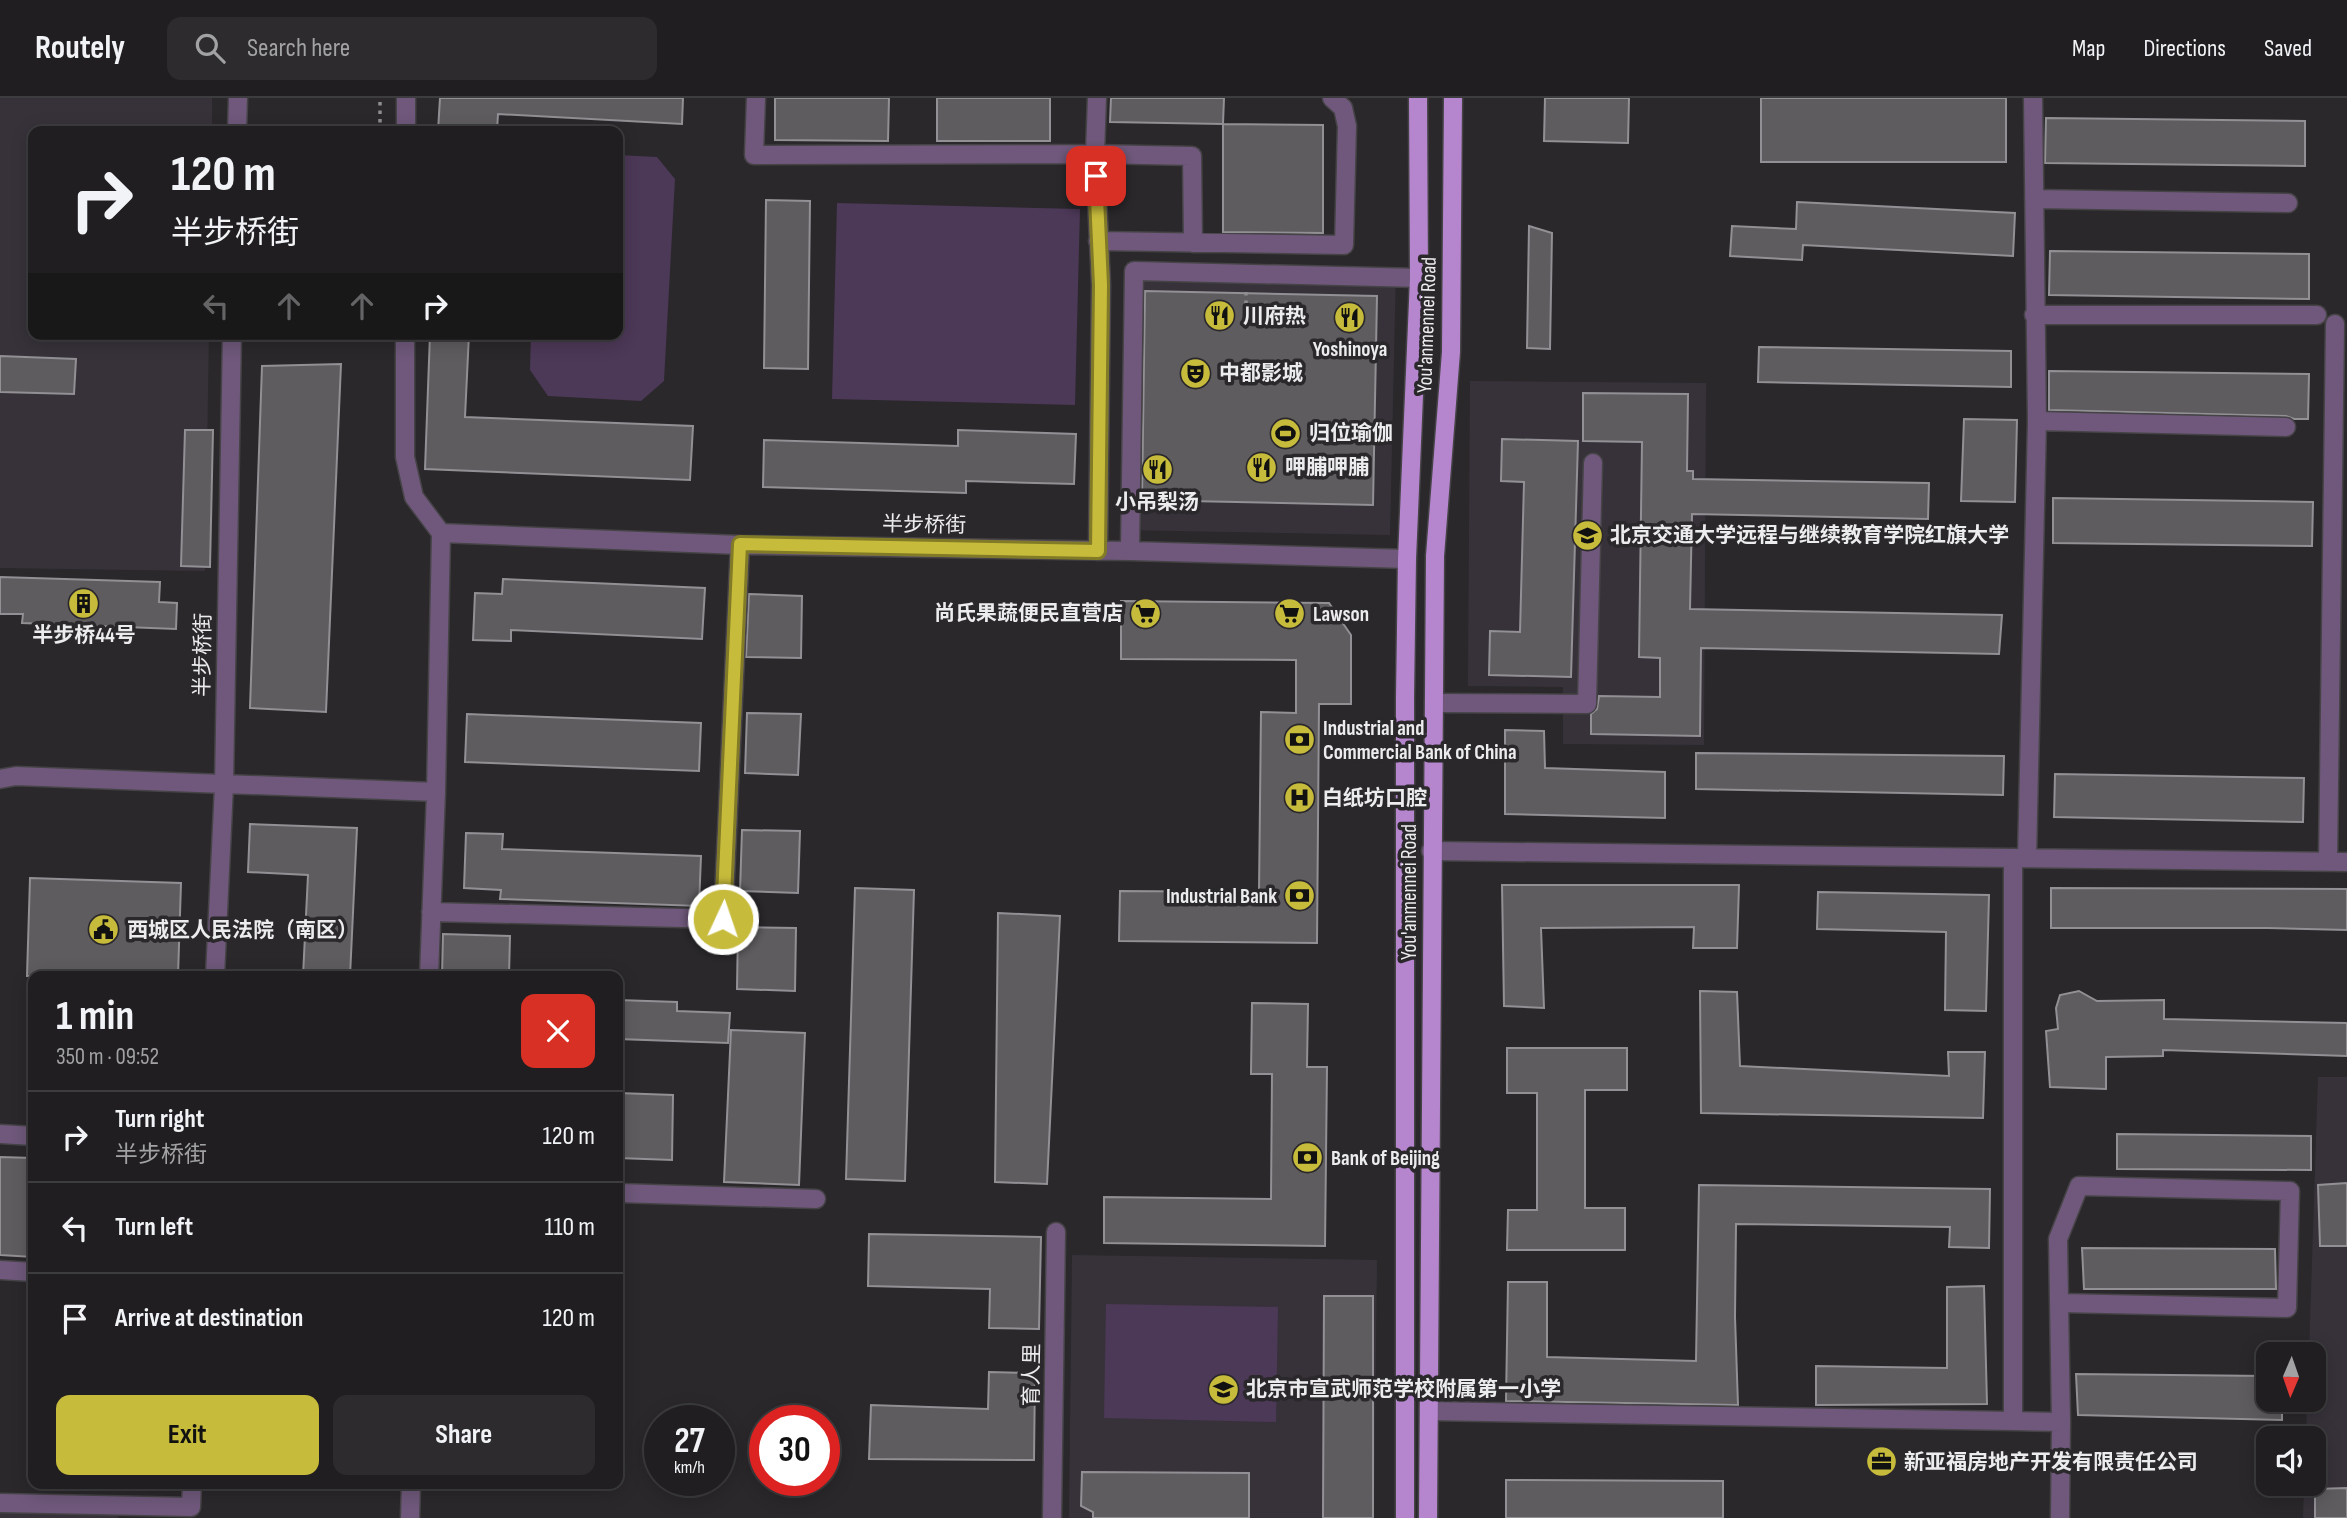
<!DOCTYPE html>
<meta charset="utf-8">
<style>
:root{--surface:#201e20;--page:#2d2b2d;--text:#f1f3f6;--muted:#a2a2a5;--line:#3d3c3e;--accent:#c7bb3b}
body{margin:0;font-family:"Sofia Sans Condensed","Noto Sans SC",sans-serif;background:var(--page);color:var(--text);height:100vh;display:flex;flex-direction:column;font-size:26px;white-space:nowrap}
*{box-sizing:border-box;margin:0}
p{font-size:23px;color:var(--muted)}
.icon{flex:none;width:38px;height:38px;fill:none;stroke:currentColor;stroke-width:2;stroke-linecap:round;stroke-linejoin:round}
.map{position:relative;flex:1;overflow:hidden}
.sheet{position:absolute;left:28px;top:873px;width:595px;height:518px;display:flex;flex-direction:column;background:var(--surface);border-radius:14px;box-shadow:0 4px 18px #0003,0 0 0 2px var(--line)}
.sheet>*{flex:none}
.top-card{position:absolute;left:28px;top:28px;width:595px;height:214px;border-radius:14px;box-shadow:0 4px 18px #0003,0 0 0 2px var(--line);background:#201e20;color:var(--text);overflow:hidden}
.needle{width:46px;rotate:182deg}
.buttons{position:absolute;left:2256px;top:1244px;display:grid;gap:14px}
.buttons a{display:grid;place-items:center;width:70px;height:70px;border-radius:14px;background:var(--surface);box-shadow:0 4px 18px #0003,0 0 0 2px var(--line);font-size:35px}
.speed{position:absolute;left:644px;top:1307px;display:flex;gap:14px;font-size:35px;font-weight:700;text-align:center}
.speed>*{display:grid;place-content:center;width:91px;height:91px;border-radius:50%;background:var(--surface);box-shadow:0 4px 18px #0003,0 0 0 2px var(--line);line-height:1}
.speed small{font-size:18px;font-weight:400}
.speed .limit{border:10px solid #d22;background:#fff;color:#111}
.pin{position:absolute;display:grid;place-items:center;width:60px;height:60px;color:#fff;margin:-30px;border-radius:14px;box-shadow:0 4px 10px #0006}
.me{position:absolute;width:77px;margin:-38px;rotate:3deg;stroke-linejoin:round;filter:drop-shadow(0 0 5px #0008)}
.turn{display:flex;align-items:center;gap:24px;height:147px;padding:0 28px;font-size:32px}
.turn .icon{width:91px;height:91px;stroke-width:2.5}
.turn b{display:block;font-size:49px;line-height:60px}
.lanes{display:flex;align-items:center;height:66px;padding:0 28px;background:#0003;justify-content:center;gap:35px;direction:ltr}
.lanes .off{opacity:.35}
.round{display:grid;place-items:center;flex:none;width:74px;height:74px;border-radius:14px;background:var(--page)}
.overview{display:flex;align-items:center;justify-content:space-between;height:119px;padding:0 28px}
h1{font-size:42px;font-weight:700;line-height:52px}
.cta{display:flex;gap:14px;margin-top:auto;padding:14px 28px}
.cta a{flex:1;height:80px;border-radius:14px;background:var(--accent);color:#111;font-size:28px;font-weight:700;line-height:80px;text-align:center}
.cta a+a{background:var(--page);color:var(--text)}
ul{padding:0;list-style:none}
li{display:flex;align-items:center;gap:21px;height:91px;padding:0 28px;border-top:2px solid var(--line)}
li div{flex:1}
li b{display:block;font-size:26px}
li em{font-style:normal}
header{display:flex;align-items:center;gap:42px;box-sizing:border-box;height:98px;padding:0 35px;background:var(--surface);border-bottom:2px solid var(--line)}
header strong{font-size:33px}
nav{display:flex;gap:38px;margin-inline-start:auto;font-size:24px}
.search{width:490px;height:63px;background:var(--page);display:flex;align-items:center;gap:18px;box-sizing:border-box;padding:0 24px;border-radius:14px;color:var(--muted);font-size:26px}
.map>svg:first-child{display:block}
</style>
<header>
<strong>Routely</strong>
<div class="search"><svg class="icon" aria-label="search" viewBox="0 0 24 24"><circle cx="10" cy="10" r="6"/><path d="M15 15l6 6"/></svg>Search here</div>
<nav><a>Map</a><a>Directions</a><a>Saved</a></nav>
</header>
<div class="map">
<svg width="2347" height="1420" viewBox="0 0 2347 1420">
<rect width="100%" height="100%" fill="#2a282b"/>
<path fill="#37323a" d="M0,0H212V33H33V236H209L205,473L0,470Z
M1127,164L1396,169L1390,437L1122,432Z
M1470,283L1706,285L1704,647L1563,646V589L1468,588Z
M2318,979H2347V1420H2303L2304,1386H2314V1340H2306L2307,1302H2314V1256H2309Z
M1072,1157L1377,1162L1374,1420H1069Z
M0,1412L118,1415V1420H0Z"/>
<path fill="#4c3857" d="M618,57L657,59L675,81L664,283L641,303L548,298L530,272L531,236H618Z
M837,105L1080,111L1075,307L832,301Z
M1106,1206L1278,1209L1276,1324L1104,1320Z"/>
<path fill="#5e5c5f" stroke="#929094" stroke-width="2" d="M440,0H683L682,26L498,16L497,33H438Z
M775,0H889L888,43L775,42Z
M937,0H1050V43H937Z
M1111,0H1224L1223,26L1110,24Z
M1545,0H1629L1628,45L1544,43Z
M1761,0H2006V64H1761Z
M2046,20L2305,23V68L2045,65Z
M1223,26L1323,27V135L1223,134Z
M766,102L810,103L808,271L764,270Z
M1797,104L2015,115L2013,158L1803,147L1802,162L1730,158L1732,128L1796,131Z
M1529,128L1552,135L1550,251L1527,250Z
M2050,153L2309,156V201L2049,197Z
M1145,193L1377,198L1373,407L1142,402Z
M430,236H469L465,319L693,328L690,382L425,371Z
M1759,249L2011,253V289L1758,284Z
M0,258L76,261L74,296L0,294Z
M341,266L326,614L250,610L262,268Z
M2049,273L2309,276L2308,321H2294L2286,318L2049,312Z
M1583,295L1688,296L1687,373H1693V381L1929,385L1928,421L1692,416L1690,511L2002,517L1999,556L1701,550L1700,638L1591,636V616L1597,611L1599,598L1660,599V560L1639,559L1642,344L1583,343Z
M1964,321L2017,322L2015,404L1961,403Z
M185,332H213L210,469L181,468Z
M958,332L1076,336L1074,386L966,383V395L763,389L764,342L958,348Z
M1502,341L1578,343L1571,579L1489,577L1490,533L1520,534L1524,384L1501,383Z
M2053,400L2313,404L2312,448L2053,445Z
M0,479L160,484L159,504L177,505L176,531L22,525L23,516H0Z
M503,481L705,490L702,541L511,532V543L473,542L475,495L502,496Z
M749,496L802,498L801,560L746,559Z
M1121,503L1329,505L1351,537V606H1319L1317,845L1119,843L1120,793L1259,794L1261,614L1296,615V562L1121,561Z
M747,615L801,616L798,677L745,675Z
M467,616L701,625L699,673L465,664Z
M1505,632L1544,633L1545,670L1665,674V720L1505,716Z
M1696,655L2004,658L2003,697L1696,691Z
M2055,676L2304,680L2303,724L2054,719Z
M250,726L357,730L350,878H303L308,777L248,774Z
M742,732L800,733L798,795L740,793Z
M466,735L503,736L502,751L701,758L699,808L500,801L501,792L464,790Z
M30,780L181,785L178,878H27Z
M1502,787H1739L1737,850H1693L1694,829L1541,830L1544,910L1504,908Z
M855,790L914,792L905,1083L846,1081Z
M2051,790L2347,791V832L2268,830H2051Z
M1818,794L1989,797L1986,913L1945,912L1946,834L1817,831Z
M998,815L1060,818L1047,1086L995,1084Z
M738,829L796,830L795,893L737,891Z
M443,836L510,838L509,878H442Z
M1700,893L1737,894L1740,968L1949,978L1948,954H1985L1983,1020L1701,1015Z
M2079,893L2097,903L2164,902V921L2347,925V958L2163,952V958L2106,959V991L2050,989L2046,933L2058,931L2056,910L2060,897Z
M618,902L677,904V913L730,915L728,945L618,941Z
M1252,905L1308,906L1307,969H1327L1325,1148L1104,1145V1099L1271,1101L1272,976H1251Z
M731,932L805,935L799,1087L724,1084Z
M1507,950H1627V992H1585V1110H1625V1152H1507L1508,1112H1537V995H1507Z
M618,995L673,997L672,1062L618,1060Z
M2117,1036L2311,1038V1072L2117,1071Z
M0,1059L33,1060V1159L0,1157Z
M2347,1085V1148H2320L2318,1087Z
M1699,1087L1990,1091L1989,1150L1949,1149L1950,1129L1736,1126L1735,1219L1738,1307L1506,1303L1508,1184H1547V1259L1696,1263Z
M869,1136L1041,1139L1039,1231L989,1230L990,1191L868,1188Z
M2082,1150L2275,1151L2276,1191H2084Z
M1984,1188L1987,1306L1816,1307V1268L1947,1270V1189Z
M1324,1198H1373V1420H1323Z
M989,1274L1035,1275L1034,1362L869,1361L871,1307L988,1311Z
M2076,1276L2268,1278V1302H2282V1322L2078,1317Z
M1082,1374L1249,1375V1420H1093V1414L1081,1408Z
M1506,1382L1723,1383V1420H1506Z
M2347,1390V1420H2315V1391Z"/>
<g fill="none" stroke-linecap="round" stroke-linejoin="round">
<defs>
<path id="minor" d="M756,0L754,57L1095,56L1101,187L1098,453
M1097,0L1095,56L1192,58L1193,145
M237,33L238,0
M406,33V0
M2034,101L2288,105
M1098,143L1344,147L1347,28L1343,10L1332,0
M2034,217H2317
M405,236V359L414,399L441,435L436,694L429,878
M2037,323L2286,329
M441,435L740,447L1130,453L1407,461
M1130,453L1134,173L1419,180
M1434,605L1587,606L1593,365
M0,681L16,678L436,694
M1431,753L2347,764
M2013,760V1323L2061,1324L2060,1420
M2027,760L2037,323L2033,0
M2328,763L2335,226
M431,814L723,821L740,447
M215,878L224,687L232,236
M0,1036L33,1038
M618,1095L816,1101
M0,1172L33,1174
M2060,1205L2287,1210L2290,1093L2079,1088L2058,1141L2061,1324
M1429,1313L2013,1323
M0,1405L191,1409L192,1386
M410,1420L411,1386
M1052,1420L1056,1134"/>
<path id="major" d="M1405,1420V599L1407,461L1419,180L1418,0
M1428,1420L1435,458L1451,254L1453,0"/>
</defs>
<use href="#minor" stroke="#454346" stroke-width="21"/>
<use href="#major" stroke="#454346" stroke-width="21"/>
<path stroke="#8e8d8f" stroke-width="3.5" stroke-dasharray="3.5 5" stroke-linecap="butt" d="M380,33V0
M1246,206V194"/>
<use href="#minor" stroke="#6f587b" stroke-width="18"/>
<use href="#major" stroke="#b585ce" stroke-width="18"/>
</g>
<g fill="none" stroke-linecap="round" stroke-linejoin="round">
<defs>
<path id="route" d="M723,821L740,446L1098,453L1101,187L1096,78"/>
</defs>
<use href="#route" stroke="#817a26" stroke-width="18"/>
<use href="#route" stroke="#c7bb3b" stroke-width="12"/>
</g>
<defs>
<symbol id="restaurant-disc" viewBox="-11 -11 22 22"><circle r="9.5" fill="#c7bb3b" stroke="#2a282b"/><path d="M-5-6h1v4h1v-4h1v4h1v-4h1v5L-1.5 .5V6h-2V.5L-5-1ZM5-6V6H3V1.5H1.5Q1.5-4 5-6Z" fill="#111"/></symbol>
<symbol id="theatre-disc" viewBox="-11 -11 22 22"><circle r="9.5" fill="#c7bb3b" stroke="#2a282b"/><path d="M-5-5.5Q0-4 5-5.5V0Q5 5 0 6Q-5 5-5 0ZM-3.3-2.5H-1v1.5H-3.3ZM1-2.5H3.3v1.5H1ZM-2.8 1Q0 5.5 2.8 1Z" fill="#111"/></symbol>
<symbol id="stadium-disc" viewBox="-11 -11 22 22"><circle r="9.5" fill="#c7bb3b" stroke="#2a282b"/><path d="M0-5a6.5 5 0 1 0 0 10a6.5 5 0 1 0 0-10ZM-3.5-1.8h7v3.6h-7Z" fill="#111"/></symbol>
<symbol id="university-disc" viewBox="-11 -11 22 22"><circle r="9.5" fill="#c7bb3b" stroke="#2a282b"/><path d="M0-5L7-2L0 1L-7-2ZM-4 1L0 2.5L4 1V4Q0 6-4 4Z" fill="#111"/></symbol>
<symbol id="building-disc" viewBox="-11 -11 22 22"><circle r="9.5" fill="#c7bb3b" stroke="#2a282b"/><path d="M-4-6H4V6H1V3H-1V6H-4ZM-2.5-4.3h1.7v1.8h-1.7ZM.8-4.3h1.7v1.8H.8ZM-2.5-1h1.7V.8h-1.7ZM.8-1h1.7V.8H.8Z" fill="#111"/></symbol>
<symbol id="supermarket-disc" viewBox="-11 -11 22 22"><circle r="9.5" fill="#c7bb3b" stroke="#2a282b"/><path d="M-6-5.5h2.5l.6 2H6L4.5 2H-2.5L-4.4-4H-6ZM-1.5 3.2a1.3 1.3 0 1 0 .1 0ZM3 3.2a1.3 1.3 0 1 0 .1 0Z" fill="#111"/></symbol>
<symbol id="bank-disc" viewBox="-11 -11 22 22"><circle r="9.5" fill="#c7bb3b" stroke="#2a282b"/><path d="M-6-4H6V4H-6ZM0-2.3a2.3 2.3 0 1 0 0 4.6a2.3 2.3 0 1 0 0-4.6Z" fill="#111"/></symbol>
<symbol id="hospital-disc" viewBox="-11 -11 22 22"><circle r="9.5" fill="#c7bb3b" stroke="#2a282b"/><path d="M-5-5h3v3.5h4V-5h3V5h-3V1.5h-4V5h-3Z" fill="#111"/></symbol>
<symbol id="civic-disc" viewBox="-11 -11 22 22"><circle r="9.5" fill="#c7bb3b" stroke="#2a282b"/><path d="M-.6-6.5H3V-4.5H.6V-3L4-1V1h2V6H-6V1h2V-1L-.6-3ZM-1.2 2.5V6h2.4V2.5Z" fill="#111"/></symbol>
<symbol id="school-disc" viewBox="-11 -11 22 22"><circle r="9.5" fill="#c7bb3b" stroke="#2a282b"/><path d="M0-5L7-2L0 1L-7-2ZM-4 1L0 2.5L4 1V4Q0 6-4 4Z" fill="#111"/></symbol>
<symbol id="office-disc" viewBox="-11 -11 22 22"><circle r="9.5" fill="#c7bb3b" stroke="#2a282b"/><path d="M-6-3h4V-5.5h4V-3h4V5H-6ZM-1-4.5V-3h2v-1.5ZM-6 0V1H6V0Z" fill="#111"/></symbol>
</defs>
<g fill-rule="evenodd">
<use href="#restaurant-disc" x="1202" y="200" width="35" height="35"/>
<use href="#restaurant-disc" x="1332" y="202" width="35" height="35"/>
<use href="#theatre-disc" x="1178" y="258" width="35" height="35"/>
<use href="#stadium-disc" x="1268" y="318" width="35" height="35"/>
<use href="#restaurant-disc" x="1244" y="352" width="35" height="35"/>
<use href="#restaurant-disc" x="1140" y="354" width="35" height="35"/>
<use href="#university-disc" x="1570" y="420" width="35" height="35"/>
<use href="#building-disc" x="66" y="488" width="35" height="35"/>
<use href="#supermarket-disc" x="1128" y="498" width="35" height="35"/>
<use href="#supermarket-disc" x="1272" y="498" width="35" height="35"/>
<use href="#bank-disc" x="1282" y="624" width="35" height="35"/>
<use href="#hospital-disc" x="1282" y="682" width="35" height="35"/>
<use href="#bank-disc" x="1282" y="780" width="35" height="35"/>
<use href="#civic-disc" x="86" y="814" width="35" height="35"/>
<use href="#bank-disc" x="1290" y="1042" width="35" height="35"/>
<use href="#school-disc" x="1206" y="1274" width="35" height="35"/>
<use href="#office-disc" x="1864" y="1346" width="35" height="35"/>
</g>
<g text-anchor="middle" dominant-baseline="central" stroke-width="7" stroke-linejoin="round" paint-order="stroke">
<g font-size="21" font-weight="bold" fill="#ecebed" stroke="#2a282b" text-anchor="start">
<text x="1243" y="218">川府热</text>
<text x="1350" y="251" text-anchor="middle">Yoshinoya</text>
<text x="1219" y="275">中都影城</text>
<text x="1309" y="335">归位瑜伽</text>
<text x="1285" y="369">呷脯呷脯</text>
<text x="1157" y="404" text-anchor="middle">小吊梨汤</text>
<text x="1610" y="437">北京交通大学远程与继续教育学院红旗大学</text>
<text x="1123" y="515" text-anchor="end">尚氏果蔬便民直营店</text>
<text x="1313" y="516">Lawson</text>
<text x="84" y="537" text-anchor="middle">半步桥44号</text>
<text x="1323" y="630">Industrial and<tspan x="1323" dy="24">Commercial Bank of China</tspan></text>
<text x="1322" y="700">白纸坊口腔</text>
<text x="1277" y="798" text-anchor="end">Industrial Bank</text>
<text x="127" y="832">西城区人民法院（南区）</text>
<text x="1331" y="1060">Bank of Beijing</text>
<text x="1246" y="1291">北京市宣武师范学校附属第一小学</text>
<text x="1904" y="1364">新亚福房地产开发有限责任公司</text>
</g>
<g font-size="21" fill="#ecebed" stroke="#2a282b">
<text transform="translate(1427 227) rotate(-88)">You'anmennei Road</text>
<text transform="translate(924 427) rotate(1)">半步桥街</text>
<text transform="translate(203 557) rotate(-89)">半步桥街</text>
<text transform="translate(1409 794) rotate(-90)">You'anmennei Road</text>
<text transform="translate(1032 1277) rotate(-89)">育人里</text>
</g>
</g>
</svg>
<div class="buttons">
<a><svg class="needle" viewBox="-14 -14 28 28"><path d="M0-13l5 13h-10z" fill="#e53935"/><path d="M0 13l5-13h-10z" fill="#a2a2a5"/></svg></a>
<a><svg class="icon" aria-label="sound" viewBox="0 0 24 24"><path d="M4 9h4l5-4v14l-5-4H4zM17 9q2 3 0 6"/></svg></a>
</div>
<div class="speed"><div>27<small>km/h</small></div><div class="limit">30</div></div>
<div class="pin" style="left:1096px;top:78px;background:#d93025"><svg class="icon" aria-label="arrive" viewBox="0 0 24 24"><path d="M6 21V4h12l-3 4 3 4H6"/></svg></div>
<svg class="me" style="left:723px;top:821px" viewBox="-20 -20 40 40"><circle r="17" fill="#c7bb3b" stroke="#fff" stroke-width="3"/><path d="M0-11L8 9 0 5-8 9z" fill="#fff"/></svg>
<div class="top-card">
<div class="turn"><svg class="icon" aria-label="right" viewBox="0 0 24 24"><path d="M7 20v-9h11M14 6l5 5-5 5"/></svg><div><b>120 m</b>半步桥街</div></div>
<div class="lanes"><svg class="icon off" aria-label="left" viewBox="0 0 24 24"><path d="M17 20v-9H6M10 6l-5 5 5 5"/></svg><svg class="icon off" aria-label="ahead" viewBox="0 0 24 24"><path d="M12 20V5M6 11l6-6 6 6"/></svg><svg class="icon off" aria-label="ahead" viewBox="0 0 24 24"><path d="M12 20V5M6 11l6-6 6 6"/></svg><svg class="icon" aria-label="right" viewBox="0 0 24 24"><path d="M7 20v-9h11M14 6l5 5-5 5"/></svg></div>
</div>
<section class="sheet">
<div class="overview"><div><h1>1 min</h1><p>350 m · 09:52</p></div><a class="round" style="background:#d93025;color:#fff"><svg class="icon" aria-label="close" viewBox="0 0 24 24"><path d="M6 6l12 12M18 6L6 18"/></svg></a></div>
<ul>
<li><svg class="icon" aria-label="right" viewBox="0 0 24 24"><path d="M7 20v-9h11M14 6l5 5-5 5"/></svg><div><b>Turn right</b><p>半步桥街</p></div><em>120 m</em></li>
<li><svg class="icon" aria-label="left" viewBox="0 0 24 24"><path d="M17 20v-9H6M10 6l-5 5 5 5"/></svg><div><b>Turn left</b></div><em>110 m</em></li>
<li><svg class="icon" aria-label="arrive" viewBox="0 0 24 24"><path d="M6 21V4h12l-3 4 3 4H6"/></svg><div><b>Arrive at destination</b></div><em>120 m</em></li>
</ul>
<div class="cta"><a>Exit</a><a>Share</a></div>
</section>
</div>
